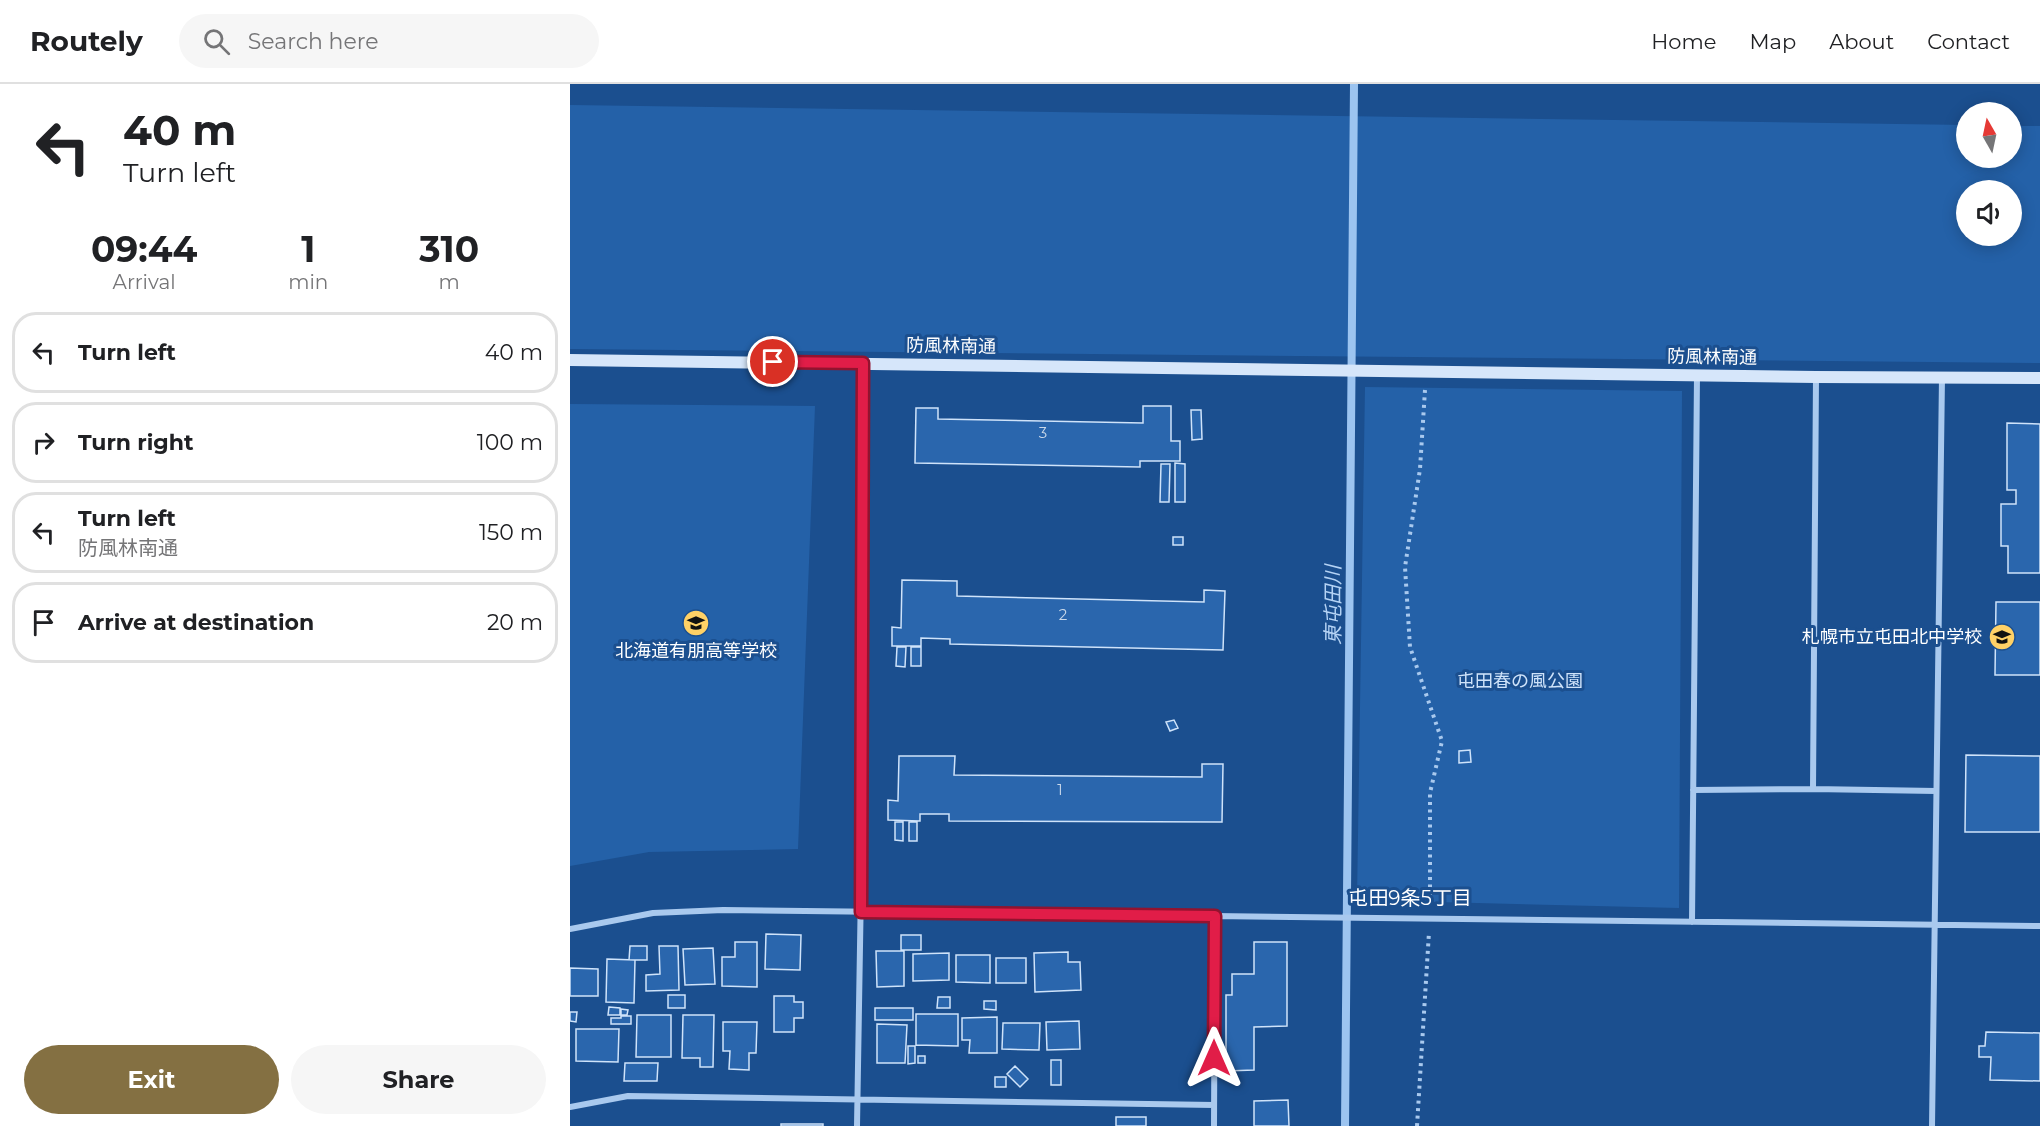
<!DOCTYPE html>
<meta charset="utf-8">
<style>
:root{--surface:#fff;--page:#f6f6f6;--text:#202124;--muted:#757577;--line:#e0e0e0;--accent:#847042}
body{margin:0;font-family:Montserrat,"Noto Sans JP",sans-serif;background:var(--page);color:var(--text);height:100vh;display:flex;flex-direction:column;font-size:22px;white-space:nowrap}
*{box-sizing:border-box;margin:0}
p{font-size:20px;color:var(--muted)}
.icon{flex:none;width:33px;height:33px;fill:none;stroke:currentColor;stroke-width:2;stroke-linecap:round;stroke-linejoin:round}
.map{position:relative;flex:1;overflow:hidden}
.drawer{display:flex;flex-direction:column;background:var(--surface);width:570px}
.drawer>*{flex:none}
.hud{background:#fff;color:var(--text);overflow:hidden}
.needle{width:39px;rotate:351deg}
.controls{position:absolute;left:1386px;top:18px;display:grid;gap:12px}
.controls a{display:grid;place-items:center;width:66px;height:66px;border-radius:50%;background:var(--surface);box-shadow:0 3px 15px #0003;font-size:30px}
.pin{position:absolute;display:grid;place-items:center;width:51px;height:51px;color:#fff;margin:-26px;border:3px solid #fff;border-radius:50%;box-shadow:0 2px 6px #0007}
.me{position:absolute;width:66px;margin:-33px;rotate:0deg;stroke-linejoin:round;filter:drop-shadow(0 0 4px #0008)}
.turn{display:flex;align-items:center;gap:21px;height:126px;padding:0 24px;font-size:27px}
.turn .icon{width:78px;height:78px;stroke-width:2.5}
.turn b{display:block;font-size:42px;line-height:51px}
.eta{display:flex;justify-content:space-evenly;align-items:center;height:102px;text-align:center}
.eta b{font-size:36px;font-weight:700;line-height:42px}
.action{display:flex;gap:12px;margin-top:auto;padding:12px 24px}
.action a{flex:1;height:69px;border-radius:36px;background:var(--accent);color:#fff;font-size:24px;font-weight:700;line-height:69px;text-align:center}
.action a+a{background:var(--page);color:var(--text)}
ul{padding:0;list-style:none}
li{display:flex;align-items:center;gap:18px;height:81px;margin:0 12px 9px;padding:0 12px;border:3px solid var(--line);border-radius:24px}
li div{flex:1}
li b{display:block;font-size:22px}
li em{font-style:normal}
header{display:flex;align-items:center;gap:36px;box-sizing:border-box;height:84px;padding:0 30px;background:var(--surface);border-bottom:2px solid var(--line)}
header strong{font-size:28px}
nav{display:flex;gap:33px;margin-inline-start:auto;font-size:21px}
.search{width:420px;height:54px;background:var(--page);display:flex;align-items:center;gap:15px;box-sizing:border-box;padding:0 21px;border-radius:33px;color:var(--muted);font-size:22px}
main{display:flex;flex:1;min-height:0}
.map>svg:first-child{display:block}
</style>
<header>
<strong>Routely</strong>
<div class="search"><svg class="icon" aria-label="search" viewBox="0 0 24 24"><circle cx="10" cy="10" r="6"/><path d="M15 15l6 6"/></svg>Search here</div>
<nav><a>Home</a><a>Map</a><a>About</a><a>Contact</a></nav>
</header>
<main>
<section class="drawer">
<div class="hud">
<div class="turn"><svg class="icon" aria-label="left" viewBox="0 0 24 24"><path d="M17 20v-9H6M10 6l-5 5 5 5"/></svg><div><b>40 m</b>Turn left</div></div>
</div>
<div class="eta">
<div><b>09:44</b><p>Arrival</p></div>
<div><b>1</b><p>min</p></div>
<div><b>310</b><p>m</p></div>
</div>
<ul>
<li><svg class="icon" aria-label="left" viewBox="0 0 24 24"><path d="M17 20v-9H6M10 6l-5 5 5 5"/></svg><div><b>Turn left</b></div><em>40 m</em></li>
<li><svg class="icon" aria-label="right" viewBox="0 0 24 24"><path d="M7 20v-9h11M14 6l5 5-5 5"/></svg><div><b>Turn right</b></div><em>100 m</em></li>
<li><svg class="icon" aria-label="left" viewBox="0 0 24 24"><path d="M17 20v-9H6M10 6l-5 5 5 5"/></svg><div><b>Turn left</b><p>防風林南通</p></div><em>150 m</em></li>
<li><svg class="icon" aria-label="arrive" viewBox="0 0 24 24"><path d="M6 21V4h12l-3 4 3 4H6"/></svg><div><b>Arrive at destination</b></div><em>20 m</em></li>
</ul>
<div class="action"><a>Exit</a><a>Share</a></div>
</section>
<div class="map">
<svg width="1470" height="1042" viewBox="0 0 1470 1042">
<rect width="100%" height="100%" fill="#1b4f8f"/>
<path fill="#2461a8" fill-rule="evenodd" d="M0,21L1396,41V74H1442V42H1470V279L0,265ZM1442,106V152H1396V106Z
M795,303L1112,307L1109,824L787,816Z
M0,320L245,322L228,765L79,768L0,782Z"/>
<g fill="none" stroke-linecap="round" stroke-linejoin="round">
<path stroke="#9cc4f0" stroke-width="8" d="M775,1042L784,0"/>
</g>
<path fill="#2a66ad" stroke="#cfe3fa" stroke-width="1.5" d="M573,322H601V357H610V377H570V383L345,379L346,324H368V335L573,339Z
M621,326H631L632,355L622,356Z
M1437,339L1470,340V489H1438V462H1431V420H1446V406H1437Z
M605,379L615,380V418H605Z
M591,380H600L599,418H590Z
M603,453H613V461H603Z
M332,496L387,497V512L634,518V506L655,507L653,566L380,560V555L351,554V562H322V543L331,544Z
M1426,518H1470V591H1425Z
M327,563H336L335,583L326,582Z
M341,563H351V582H341Z
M604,636L608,644L600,647L596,638Z
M900,666L901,678L889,679V667Z
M1396,671L1470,672V748H1395Z
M329,672H385L384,691L632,693V680H653L652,738L379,737V730H350V737L318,736V716L328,717Z
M325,738H333V757L325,756Z
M339,738H347V757H339Z
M196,850L231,851L230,886L195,885Z
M331,851H351V866H331Z
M165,858H187V903L152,902V873H165Z
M684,858H717V942L684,943V986L656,987V911H662V890H684Z
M60,862H77V876H59Z
M89,862H108L109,906L76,907V891L90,890Z
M143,864L145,900L115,901L113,865Z
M306,867H334V902L307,903Z
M498,868V878H510L511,906L465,908L464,869Z
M379,869V896L343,897V870Z
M386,871H420V899L386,898Z
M426,874H456V899H426Z
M37,875L65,876L64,919L36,918Z
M0,884L28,885V912H0Z
M98,911H115V924H98Z
M204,912H224V918H233V934H224V948H204Z
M368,913H380V924H367Z
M414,917H426V926L414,925Z
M39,923L50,924V931H38Z
M305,924H343V936H305Z
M51,925L58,926L57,931H51Z
M0,928H7L6,938L0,937Z
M346,930H388V962L346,961Z
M67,931H101V973H66Z
M113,931H144L143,983H130V974H112Z
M51,932H61V940H41V934H51Z
M427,933V969H399L400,956H392V934Z
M509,937L510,965L477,966L476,938Z
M153,938H187L186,969H179V986L159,985L160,967H153Z
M433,939H470L469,966L432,965Z
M307,940L337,941L335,979H307Z
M6,945H49L48,978L6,977Z
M1416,948L1470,949V997L1420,996L1421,973H1409V962H1415Z
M338,962H345V979L338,980Z
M348,972H355V979H348Z
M481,976H491V1001H481Z
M55,979H88L87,997H54Z
M445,982L458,995L450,1003L437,990Z
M425,993H436V1003H425Z
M718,1016L719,1042H684V1017Z
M546,1033H576V1042H546Z
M211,1040H253V1042H211Z"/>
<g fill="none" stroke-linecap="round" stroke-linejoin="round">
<path stroke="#a9c9ee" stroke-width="4" stroke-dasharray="3 4.5" stroke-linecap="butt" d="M855,306L850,385L835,483L840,563L872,657L860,709V816
M847,1042L859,848"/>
<path stroke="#a9c9ee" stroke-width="6" d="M1243,705L1246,293
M1123,706L1243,705L1366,707
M1122,838L1127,291
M0,845L83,829L153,826L1470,842
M0,1023L58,1012L644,1021
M287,1042L291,803L293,280
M644,1042L645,832
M1362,1042L1372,293"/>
<path stroke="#d6e6fa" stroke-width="12" d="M0,276L1246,293L1470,294"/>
</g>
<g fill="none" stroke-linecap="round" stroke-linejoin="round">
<defs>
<path id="route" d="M203,278L293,279L291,828L645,832L644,974"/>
</defs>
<use href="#route" stroke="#92132f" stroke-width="15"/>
<use href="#route" stroke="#e11d48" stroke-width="10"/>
</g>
<defs>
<symbol id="school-disc" viewBox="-11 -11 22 22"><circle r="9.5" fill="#ffd166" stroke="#1b4f8f"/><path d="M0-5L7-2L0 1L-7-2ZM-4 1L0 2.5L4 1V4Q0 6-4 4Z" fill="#111"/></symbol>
</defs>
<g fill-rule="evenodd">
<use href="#school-disc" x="111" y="524" width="30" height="30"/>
<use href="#school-disc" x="1417" y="538" width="30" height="30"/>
</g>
<g text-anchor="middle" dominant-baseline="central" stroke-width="6" stroke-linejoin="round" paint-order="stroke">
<g font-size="15" fill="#cad9ea">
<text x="473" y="348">3</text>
<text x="493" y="530">2</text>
<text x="490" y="705">1</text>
</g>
<g font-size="18" fill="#fff" stroke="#1b4f8f">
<text transform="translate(381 262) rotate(1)">防風林南通</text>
<text transform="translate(1142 273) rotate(1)">防風林南通</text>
</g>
<g font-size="18" fill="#fff" stroke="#1b4f8f" text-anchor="end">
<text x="1412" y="553">札幌市立屯田北中学校</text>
<text x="126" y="567" text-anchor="middle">北海道有朋高等学校</text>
</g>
<g font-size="18" fill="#cfe3fa" stroke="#1b4f8f">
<text x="950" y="597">屯田春の風公園</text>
</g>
<g font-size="20" font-style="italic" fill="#b5d3f5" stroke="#1b4f8f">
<text transform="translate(763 521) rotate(-90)">東屯田川</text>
</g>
<g font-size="20" fill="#fff" stroke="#1b4f8f">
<text x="840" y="814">屯田9条5丁目</text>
</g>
</g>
</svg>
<div class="controls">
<a><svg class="needle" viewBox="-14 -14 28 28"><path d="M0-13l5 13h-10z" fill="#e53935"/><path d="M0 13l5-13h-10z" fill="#757577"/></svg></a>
<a><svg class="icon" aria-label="sound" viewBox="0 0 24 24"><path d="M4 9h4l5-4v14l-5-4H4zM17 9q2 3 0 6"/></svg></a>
</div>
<div class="pin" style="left:203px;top:278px;background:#d93025"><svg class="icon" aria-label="arrive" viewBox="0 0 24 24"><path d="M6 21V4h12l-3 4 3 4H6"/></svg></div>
<svg class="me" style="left:644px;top:974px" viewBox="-20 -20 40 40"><path d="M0-17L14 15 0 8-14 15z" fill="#e11d48" stroke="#fff" stroke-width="4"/></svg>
</div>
</main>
